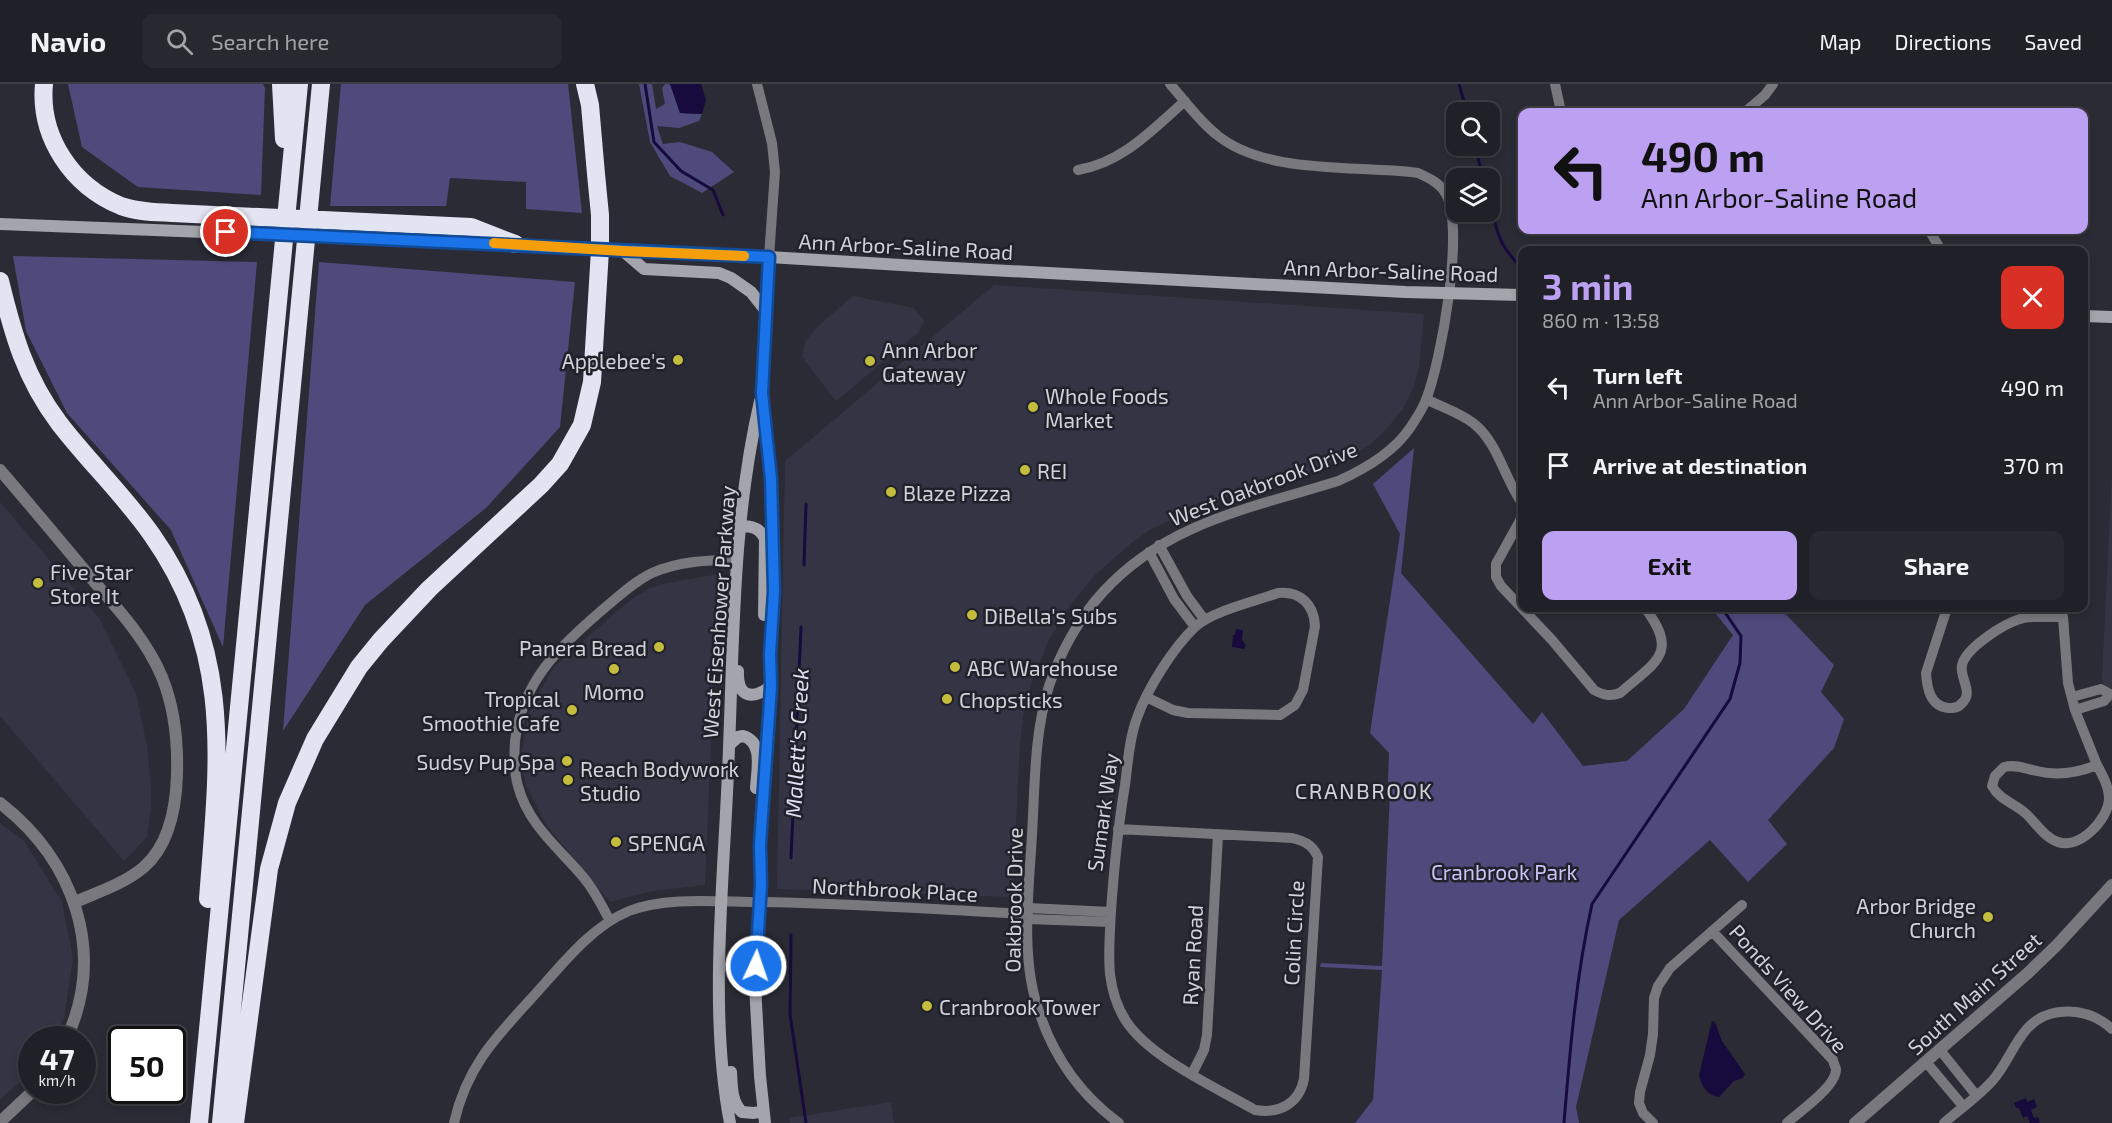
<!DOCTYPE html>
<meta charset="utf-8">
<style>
:root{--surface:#202028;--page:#282830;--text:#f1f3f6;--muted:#a2a3a8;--line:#3d3e45;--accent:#bca0f2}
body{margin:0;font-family:"Exo 2",sans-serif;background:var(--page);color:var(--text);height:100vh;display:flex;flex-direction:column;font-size:22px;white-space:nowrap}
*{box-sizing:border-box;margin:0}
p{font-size:20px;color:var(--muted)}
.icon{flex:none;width:33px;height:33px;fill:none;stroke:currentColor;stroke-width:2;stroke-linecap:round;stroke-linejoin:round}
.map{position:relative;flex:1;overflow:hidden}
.details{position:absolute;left:1518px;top:162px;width:570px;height:366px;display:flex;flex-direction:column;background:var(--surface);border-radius:12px;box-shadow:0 3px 9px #0003,0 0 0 2px var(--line)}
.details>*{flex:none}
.banner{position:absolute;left:1518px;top:24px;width:570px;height:126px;border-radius:12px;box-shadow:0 3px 9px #0003,0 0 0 2px var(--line);background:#bca0f2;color:#111;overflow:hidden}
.fabs{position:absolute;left:1446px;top:18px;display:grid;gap:12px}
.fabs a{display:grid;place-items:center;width:54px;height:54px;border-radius:12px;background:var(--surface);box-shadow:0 3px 9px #0003,0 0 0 2px var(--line);font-size:30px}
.speed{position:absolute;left:18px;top:942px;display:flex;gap:12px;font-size:30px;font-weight:700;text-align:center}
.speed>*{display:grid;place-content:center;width:78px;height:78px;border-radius:50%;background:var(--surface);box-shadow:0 3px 9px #0003,0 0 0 2px var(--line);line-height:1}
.speed small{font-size:15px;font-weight:400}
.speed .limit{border:3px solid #111;border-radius:9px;background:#fff;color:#111}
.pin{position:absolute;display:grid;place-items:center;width:51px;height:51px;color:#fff;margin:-26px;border:3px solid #fff;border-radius:50%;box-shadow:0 2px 6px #0007}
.me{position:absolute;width:66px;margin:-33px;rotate:3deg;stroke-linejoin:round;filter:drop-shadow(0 0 4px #0008)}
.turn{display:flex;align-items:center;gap:21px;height:126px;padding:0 24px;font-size:27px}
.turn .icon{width:78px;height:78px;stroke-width:2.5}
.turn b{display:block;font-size:42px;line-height:51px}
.round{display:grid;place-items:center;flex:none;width:63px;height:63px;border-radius:12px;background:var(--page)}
.head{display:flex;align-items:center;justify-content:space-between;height:102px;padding:0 24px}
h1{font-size:36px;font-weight:700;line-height:45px;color:var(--accent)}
.primary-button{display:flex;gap:12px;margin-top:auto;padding:12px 24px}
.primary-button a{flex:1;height:69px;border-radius:12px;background:var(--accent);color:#111;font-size:24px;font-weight:700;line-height:69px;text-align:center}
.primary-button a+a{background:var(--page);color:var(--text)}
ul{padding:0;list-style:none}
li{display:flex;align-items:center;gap:18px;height:78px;padding:0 24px}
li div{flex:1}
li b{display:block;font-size:22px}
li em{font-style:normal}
header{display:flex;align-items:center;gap:36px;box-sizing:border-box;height:84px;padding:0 30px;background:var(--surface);border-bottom:2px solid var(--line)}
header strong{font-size:28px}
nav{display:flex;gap:33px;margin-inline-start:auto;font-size:21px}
.search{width:420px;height:54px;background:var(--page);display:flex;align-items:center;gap:15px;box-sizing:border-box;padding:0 21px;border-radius:12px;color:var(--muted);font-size:22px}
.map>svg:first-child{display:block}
</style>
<header>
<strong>Navio</strong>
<div class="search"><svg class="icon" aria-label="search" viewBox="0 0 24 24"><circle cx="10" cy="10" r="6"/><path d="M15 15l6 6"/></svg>Search here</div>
<nav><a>Map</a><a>Directions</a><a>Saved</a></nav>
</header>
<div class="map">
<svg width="2112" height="1039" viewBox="0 0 2112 1039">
<rect width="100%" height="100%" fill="#2b2b35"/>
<path fill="#353444" d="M994,201L1424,230L1419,284L1413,305L1402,326L1385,347L1368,362L1340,378L1220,415L1153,444L1135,456L1096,490L1070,521L1049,556L1032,597L1024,627L1020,659L1012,813L777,805L785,377Z
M853,212L914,224L924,237L919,248L836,317L802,273L805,258L816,244Z
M2112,388V622L2102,595Z
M0,418L99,534L136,609L147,662L151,703V723L147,753L124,777L0,632Z
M718,490L705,801L653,807L610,818L546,741L526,701L522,685V666L529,629L536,613L555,582L616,528L635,513L650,504L663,500Z
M0,739L24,757L62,818L73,874L64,934L53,955L32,956L31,989L0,1015Z
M891,1018L894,1039H790L789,1034Z"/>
<path fill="#4e4a7b" d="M68,0H263L265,4L261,111L138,103L82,63Z
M341,0H568L582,129L526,125V98L450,94L446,122H330Z
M639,0H652L656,25L665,20L662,4L665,0H670L680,29L702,30L699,37L679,44L657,42L663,60L680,58L712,68L734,88L702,109L670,92L650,58Z
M13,172L257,178L223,563L171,446L67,329L26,247Z
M319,178L575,198L560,343L486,424L365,521L283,647Z
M1414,364L1401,489L1533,640L1542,628L1583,682L1627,677L1684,625L1733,551L1711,524H1780L1834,581L1821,608L1844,635L1834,664L1768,736L1787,760L1748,798L1710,756L1619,836L1576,1023L1579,1039H1355L1373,1016L1382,886L1320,883L1321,879L1382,882L1390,709L1388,697L1389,669L1370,649L1400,450L1373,400Z"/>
<path fill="#160b3c" d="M670,0H701L706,16L702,30L680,29Z
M1236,545L1243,546L1242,556L1246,561L1244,565L1232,563L1233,551H1235Z
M1712,937L1715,938L1722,957L1745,990L1743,994L1734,997L1719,1013C1708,1012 1701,1002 1699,991Z
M2026,1014L2027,1018L2034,1015L2037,1023L2031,1026L2034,1034L2038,1033L2040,1039H2030L2027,1032L2023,1034L2019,1024H2016L2014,1019Z"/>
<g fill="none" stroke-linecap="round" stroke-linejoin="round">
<path stroke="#160b3c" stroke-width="3" d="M645,0L654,58L681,87L713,106L723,131
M1459,0L1467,28
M1475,62L1483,94
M1490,118C1497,149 1499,162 1522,184
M804,481L806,420
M791,774L801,543
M791,851L790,930L806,1039
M1564,1039C1570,966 1576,892 1592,820L1730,615L1740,579L1741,552L1722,524"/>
<path stroke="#78787e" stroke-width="10" d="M757,0L772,59L775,88L769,173
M1555,0L1561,28
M1745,28L1765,11L1773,0
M1078,86C1122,79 1152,46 1185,17
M1929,146L1941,166
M1426,315C1441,323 1459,328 1473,339C1498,358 1504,394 1522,419
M1522,433L1496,480V493L1501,502L1552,556L1594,606C1603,611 1610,613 1620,609C1655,578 1680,570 1645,524
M1159,461L1187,512L1204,535
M1149,468L1174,515L1195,543
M1947,524L1926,589C1927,604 1930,622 1948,624C1953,624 1958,624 1961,620C1975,609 1959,594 1962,581C1966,564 2003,540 2020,535C2025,533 2032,533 2038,533L2037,524
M2038,533H2063L2068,599L2075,626L2097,681C2077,689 2057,692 2037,687C2025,685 2016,680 2004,683L1995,692L1992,702C1999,715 2013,719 2024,728C2035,737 2043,753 2058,758C2079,766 2108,736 2109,715C2109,703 2103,692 2097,681
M2072,613L2101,605L2110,610
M2075,626L2104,617L2110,610
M1118,745L1292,754C1304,757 1312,760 1318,773L1304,995C1299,1020 1279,1030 1255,1026C1217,1004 1150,974 1126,937C1117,923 1112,907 1110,890C1108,870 1110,847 1111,827C1114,784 1118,743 1125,701C1128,679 1129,655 1137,634C1147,605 1173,564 1195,543C1212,527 1256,517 1278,509C1300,507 1314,520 1315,542L1303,606L1295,621L1280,631L1188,629L1173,626L1146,613
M1028,824L1111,828
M1028,835L1110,838
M610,837C602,822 595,807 584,794C560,765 528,741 518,702C514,688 514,672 515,657C522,598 558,564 601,527C617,514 633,498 652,489C679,477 708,476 737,476
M1712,847L1833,976C1833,978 1836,984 1836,985C1837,1002 1799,1028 1787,1039
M1940,966L1976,1011
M1926,978L1963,1022
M1192,990L1204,966L1207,951L1218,751
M454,1039C466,985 493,956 529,917C558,886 588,844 629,827C666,812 721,818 760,818C849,819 939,826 1028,830
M1119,1039C1078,1009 1050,967 1036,918C1021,867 1029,804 1032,751C1035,701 1034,650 1049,602C1060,569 1079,534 1103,508C1167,438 1252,424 1338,397C1365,385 1393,369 1410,344C1416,335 1422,326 1426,316C1441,278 1465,145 1446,110C1440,99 1429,94 1418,89C1356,81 1266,91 1217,51C1199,37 1185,17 1170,0
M1653,1039L1643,1029L1639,1019L1640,1008L1650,971L1653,950L1654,914L1658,902L1670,884L1742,821
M1944,1039C1960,1025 1979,1012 1993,996C2006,981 2013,961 2026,946C2048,920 2088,923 2112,945"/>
<path stroke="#78787e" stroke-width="12" d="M0,386C31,422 61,458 91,494C118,525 146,555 162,593C175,625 178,658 177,691C176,723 169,761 144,783C124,800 98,808 75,818
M0,719C74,776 107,868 66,956
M0,1038L34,1006
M1855,1039L2028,889L2057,861L2112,801"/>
<path stroke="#a4a4ac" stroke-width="12" d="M0,140L515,160L623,167L769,173L934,183L1405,208L1522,211
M623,167L644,185L719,189L731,194L751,208L766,227
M2084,232L2112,233
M741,442C752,442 760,444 765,455L764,531
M738,587C737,613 752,617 771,602
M729,661L738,653L743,652C764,658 757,686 756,704
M731,988C732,1002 731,1018 742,1028L754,1029L763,1027
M730,1039C710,935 722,815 727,709C734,579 730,445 760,317
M765,1039L760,992L755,901L761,800L760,761L771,602L770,570L773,507L771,395L762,309L769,173"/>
<path stroke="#e3e4f1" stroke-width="18" d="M44,0C39,53 72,102 121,122C137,128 155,128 172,129L471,143L515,160
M281,0L284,55
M0,197C13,250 25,294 59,339C88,377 124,411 152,451C235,569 218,681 208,815
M199,1039L299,0
M221,1039L321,0
M235,1039L269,785L287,719L315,655L359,583L381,556L429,505L541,401L560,380L582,341L592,298L600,166V131L596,90L590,21L585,0"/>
</g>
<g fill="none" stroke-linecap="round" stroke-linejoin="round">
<defs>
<path id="route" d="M226,148L769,173L762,309L771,395L774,507L770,570L771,602L760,761L761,800L756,882"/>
</defs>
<use href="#route" stroke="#114b97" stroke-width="15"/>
<use href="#route" stroke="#1a73e8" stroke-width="10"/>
<path stroke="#f59e0b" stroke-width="10" d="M494,159L623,167L744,172"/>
</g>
<g fill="#c4bc3d" stroke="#21212b" stroke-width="2">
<circle cx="678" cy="276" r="6"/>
<circle cx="870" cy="277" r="6"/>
<circle cx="1033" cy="323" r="6"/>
<circle cx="1025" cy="386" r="6"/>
<circle cx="891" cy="408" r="6"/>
<circle cx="38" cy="499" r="6"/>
<circle cx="972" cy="531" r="6"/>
<circle cx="659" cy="563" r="6"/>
<circle cx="955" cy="583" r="6"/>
<circle cx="614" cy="585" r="6"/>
<circle cx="947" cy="615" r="6"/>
<circle cx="572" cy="626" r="6"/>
<circle cx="567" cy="677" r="6"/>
<circle cx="568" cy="696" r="6"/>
<circle cx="616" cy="758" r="6"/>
<circle cx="1988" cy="833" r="6"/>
<circle cx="927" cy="922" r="6"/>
</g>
<g text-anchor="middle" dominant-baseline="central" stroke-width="5" stroke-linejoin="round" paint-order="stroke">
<g font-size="21" fill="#d2d2d9" stroke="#21212b">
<text transform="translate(906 162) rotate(3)">Ann Arbor-Saline Road</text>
<text transform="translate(1391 186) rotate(2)">Ann Arbor-Saline Road</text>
<text transform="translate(1263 399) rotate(-21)">West Oakbrook Drive</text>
<text transform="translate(718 528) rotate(-86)">West Eisenhower Parkway</text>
<text transform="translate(1102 728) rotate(-82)">Sumark Way</text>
<text transform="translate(895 805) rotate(3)">Northbrook Place</text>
<text transform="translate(1013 816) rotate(-89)">Oakbrook Drive</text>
<text transform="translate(1293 849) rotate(-87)">Colin Circle</text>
<text transform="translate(1192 871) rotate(-87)">Ryan Road</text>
<text transform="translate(1789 904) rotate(48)">Ponds View Drive</text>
<text transform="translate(1974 909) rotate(-42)">South Main Street</text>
</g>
<g font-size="21" fill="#d2d2d9" stroke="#21212b" text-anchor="start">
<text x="882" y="265">Ann Arbor<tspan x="882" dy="24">Gateway</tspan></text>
<text x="666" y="276" text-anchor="end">Applebee's</text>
<text x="1045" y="311">Whole Foods<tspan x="1045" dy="24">Market</tspan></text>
<text x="1037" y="386">REI</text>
<text x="903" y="408">Blaze Pizza</text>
<text x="50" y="487">Five Star<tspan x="50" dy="24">Store It</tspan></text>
<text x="984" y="531">DiBella's Subs</text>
<text x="647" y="563" text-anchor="end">Panera Bread</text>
<text x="967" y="583">ABC Warehouse</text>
<text x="614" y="607" text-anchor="middle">Momo</text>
<text x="560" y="614" text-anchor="end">Tropical<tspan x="560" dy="24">Smoothie Cafe</tspan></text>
<text x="959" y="615">Chopsticks</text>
<text x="555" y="677" text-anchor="end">Sudsy Pup Spa</text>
<text x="580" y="684">Reach Bodywork<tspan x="580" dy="24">Studio</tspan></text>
<text x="628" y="758">SPENGA</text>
<text x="1976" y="821" text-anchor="end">Arbor Bridge<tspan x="1976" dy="24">Church</tspan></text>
<text x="939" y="922">Cranbrook Tower</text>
</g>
<g font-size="21" fill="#c6c5f8" stroke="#21212b">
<text x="1504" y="787">Cranbrook Park</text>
</g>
<g font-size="22" font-style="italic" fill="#dedff0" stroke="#21212b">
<text transform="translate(796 659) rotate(-87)">Mallett's Creek</text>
</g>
<g font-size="22" letter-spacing="1.5" fill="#d2d2d9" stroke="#21212b">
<text x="1364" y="706">CRANBROOK</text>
</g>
</g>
</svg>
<div class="fabs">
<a><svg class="icon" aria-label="search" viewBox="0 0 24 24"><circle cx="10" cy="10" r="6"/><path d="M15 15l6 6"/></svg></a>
<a><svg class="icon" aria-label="layers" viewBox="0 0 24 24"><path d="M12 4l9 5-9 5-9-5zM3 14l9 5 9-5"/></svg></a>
</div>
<div class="speed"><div>47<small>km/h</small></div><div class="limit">50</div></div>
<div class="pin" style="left:226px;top:148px;background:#d93025"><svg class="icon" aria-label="arrive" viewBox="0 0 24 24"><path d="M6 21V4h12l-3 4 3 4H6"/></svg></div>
<svg class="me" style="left:756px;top:882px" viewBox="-20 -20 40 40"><circle r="17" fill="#1a73e8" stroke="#fff" stroke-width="3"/><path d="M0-11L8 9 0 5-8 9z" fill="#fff"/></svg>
<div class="banner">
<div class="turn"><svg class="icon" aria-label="left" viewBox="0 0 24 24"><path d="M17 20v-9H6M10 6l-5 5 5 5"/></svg><div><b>490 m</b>Ann Arbor-Saline Road</div></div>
</div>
<section class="details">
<div class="head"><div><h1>3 min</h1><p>860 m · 13:58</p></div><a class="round" style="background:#d93025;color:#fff"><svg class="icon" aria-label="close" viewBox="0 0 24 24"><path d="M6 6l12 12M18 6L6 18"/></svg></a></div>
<ul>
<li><svg class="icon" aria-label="left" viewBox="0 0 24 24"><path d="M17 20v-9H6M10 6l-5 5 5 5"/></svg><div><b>Turn left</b><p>Ann Arbor-Saline Road</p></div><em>490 m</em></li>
<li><svg class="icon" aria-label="arrive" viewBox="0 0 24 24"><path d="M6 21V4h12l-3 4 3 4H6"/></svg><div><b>Arrive at destination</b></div><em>370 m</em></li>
</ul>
<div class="primary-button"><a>Exit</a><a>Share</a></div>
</section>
</div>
